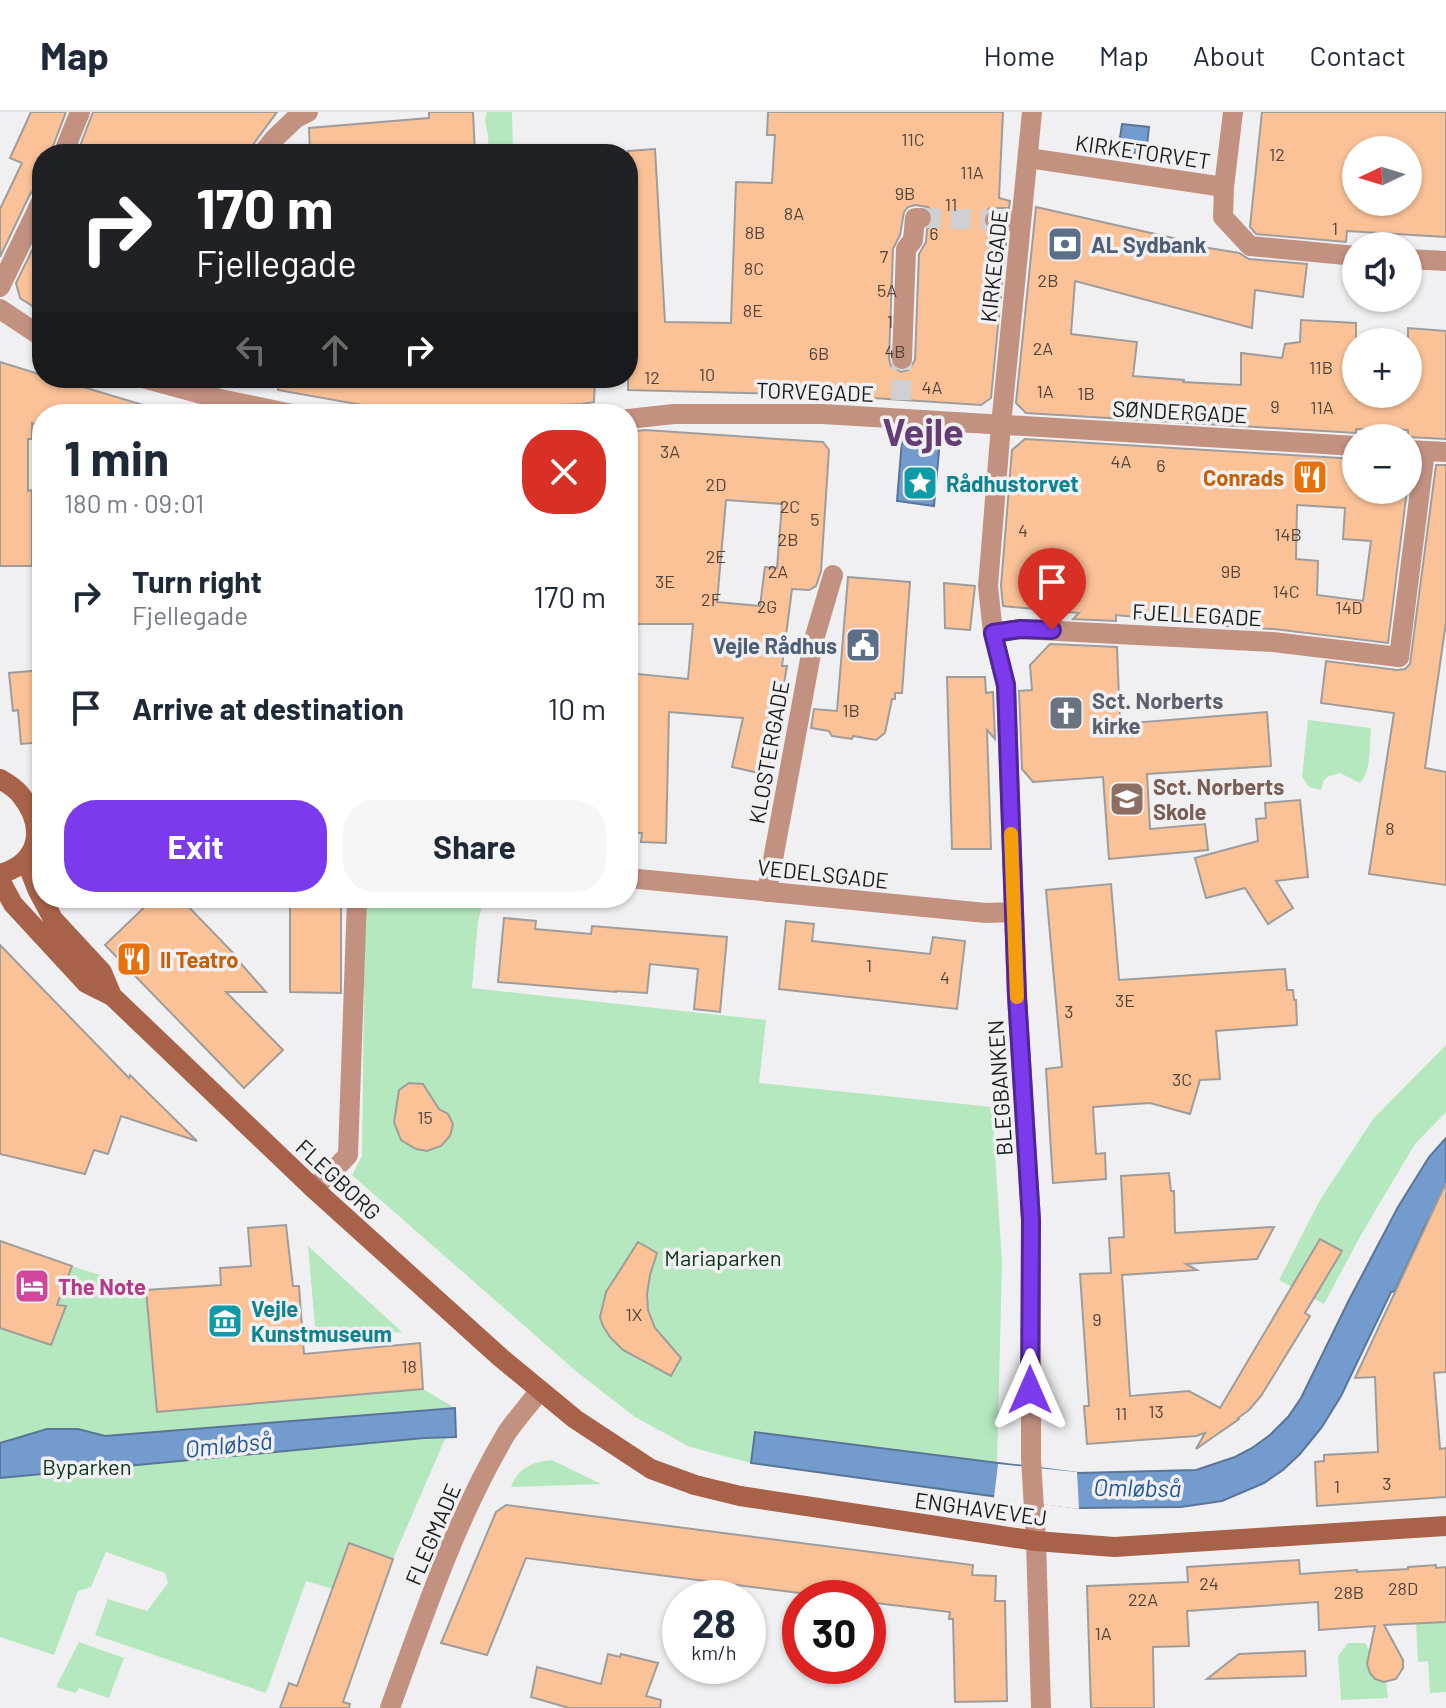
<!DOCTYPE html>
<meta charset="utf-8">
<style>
:root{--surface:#fff;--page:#f6f6f7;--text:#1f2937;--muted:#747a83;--line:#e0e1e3;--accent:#7c3aed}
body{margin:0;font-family:Barlow,sans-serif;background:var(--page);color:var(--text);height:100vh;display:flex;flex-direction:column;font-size:30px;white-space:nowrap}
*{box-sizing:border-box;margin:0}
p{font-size:26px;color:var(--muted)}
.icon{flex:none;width:44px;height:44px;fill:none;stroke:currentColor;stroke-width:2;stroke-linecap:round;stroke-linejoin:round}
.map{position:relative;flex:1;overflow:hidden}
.panel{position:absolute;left:32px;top:292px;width:606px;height:504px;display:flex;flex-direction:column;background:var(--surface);border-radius:32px;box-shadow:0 2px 6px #0004}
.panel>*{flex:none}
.hud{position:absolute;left:32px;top:32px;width:606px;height:244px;border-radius:32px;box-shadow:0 2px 6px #0004;background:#202124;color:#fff;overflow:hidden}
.needle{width:52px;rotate:266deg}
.fabs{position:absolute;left:1342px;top:24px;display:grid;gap:16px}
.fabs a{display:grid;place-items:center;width:80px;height:80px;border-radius:50%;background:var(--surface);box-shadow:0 2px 6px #0004;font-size:40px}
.speed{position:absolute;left:662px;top:1468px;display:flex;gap:16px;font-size:40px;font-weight:700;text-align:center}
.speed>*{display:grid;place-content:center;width:104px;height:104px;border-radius:50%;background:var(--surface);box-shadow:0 2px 6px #0004;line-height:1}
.speed small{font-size:20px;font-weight:400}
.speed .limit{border:12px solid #d22;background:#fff;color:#111}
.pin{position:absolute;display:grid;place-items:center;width:68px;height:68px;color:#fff;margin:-82px -34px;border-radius:50% 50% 50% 0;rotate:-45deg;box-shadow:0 0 8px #0007}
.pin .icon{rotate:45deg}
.me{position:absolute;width:88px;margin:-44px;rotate:0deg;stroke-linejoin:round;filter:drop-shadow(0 0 6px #0008)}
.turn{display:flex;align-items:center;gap:28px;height:168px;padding:0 32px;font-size:36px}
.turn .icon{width:104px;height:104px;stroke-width:2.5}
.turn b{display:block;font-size:56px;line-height:68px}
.lanes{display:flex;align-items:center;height:76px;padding:0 32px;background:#0003;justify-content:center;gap:40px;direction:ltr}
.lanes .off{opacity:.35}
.round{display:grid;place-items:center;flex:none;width:84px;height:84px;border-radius:32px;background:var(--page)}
.overview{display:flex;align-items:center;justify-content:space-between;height:136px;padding:0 32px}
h1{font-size:48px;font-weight:700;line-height:60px}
.primary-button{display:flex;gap:16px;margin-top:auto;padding:16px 32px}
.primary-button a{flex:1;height:92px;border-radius:32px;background:var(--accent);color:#fff;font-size:32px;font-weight:700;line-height:92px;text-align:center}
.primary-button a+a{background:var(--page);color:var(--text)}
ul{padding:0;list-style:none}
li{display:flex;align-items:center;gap:24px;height:112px;padding:0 32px}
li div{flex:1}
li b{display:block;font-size:30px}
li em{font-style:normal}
header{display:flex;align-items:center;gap:48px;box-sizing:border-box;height:112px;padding:0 40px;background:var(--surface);border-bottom:2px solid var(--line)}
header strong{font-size:38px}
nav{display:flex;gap:44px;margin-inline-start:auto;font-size:28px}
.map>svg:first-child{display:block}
</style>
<header>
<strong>Map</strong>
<nav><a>Home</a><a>Map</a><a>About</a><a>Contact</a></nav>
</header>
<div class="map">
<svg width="1446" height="1596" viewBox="0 0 1446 1596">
<rect width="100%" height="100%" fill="#f0f0f2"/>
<path fill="#b5e8be" d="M487,0H512L513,42H474V34L488,32C490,20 482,12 487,0Z
M1308,608L1371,616C1369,633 1372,658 1360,671L1340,661L1327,665L1323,670L1321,678L1309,675L1302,665Z
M365,786H436L437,788L483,792L478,809L472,876L766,908L759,971L992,995L1002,1151L997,1352L755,1320L751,1351L690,1335L635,1305L577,1260L352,1063L362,1044Z
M1446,933V1000L1415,1032L1362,1121L1324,1192L1279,1168L1320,1088L1373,1007Z
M308,1134L402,1220L316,1226Z
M72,1154L146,1178L158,1300L423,1277L455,1296L456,1325L445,1327L393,1447L349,1431L333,1477L306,1469L266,1581L95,1523L108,1487L147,1499L168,1471L165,1461L106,1440L91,1475L78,1479L54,1543L0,1525V1216L51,1232L66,1195L57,1193Z
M552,1348L601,1372L511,1375C518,1356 532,1350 552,1348Z
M1446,1510V1580L1430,1581L1428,1549L1418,1550L1416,1511Z
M79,1530L124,1546L109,1586L79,1576L76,1581L56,1575Z
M1348,1531H1365L1371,1541C1363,1555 1371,1568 1386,1569L1388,1586L1341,1588L1338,1544Z"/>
<path fill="#749bcd" stroke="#597598" stroke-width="2" d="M1122,12L1149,15L1146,42L1118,39Z
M902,328H940L934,394L897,389Z
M1446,1026V1080L1426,1112L1395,1179L1391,1180L1341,1284L1322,1315L1300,1342L1283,1358L1264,1371L1222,1389L1181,1395L1079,1396L751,1351L755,1320L1078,1361L1196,1358L1235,1345L1252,1336L1270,1323L1288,1305L1301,1286L1349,1188L1398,1095L1429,1045Z
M455,1296L456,1325L424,1326L0,1366V1331L47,1317H78L105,1324Z"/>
<path fill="#f0f0f2" d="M998,1352L1077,1360L1079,1397L994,1386Z"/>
<path fill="#fbc298" stroke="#9f9d9b" stroke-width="2" fill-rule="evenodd" d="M31,0H66L50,42H42V75L35,77L30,82L0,145V97L22,51L10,46Z
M93,0H277L252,34L248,42H77Z
M429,0H473L475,42H310L309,16L429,6Z
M768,0H1003L999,86L1010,89L1009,96H990L985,100L982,106L984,114L988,119L1007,122L991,286L981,293L826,283L628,278V39L655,37L665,210L731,211L736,70L772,71L775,23H767ZM915,93L928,95L933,100L934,107L932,113L927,117L926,130L919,142L915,248L909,258L901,260L891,254L889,247L893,137L900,123L904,100L908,95Z
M1262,0H1446V125L1347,119L1346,130L1256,122L1250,115ZM1356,38H1408V90H1356Z
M1036,95L1173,126L1209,136L1239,141L1249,147L1307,152L1303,185L1255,178L1252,216L1075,169L1071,222L1137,230L1133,264L1184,268L1183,270L1241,273V241L1282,246L1285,232L1300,230L1301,208L1356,211V260L1353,282H1408V216L1446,219V327L1408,325V318L1356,317V321L1026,301L1016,291Z
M42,118V200L20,186L16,171Z
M0,250L42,263V266H53L153,296L152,302H42V315L32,311V327H28V379L32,378V454H0Z
M280,266H595L594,290L582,292L516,295V297L401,300L278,278Z
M645,318L823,330L829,338L821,459L816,474L809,478L792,477L782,554H787L768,663L732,655L743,606L669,600L666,731L641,730L642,721H628V561L688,567L693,512H628V320ZM726,388L782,392L777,456L765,455L760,494L717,490Z
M1025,327L1356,347V378H1407L1388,531L1274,517L1236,515L1116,503V509L1073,507L1079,501L1003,494L1001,474L1012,338ZM1297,393L1345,396L1343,427L1371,429L1363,489L1317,483L1318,449L1296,447Z
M1436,353H1446V510L1425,656L1446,660V773L1369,762L1394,601L1321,591L1326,549L1397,558L1405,557L1410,552Z
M848,465L910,470L902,581H895V587H892L885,621L876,628L853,624L852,627L832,624L829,619L811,616L814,597L837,599Z
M944,471L975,474L970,518L945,516Z
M1050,532L1117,535L1120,612L1267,600L1271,654L1147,662L1150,717L1205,712L1208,738L1109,747L1103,665L1033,670L1022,657L1019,579L1032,578L1030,553Z
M42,558V630L21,632L18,598L13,599L9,561Z
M947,565H985L986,581L993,580L995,627L987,618L991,737H952Z
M1300,688L1308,765L1276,769L1293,796L1268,812L1245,776L1206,786L1195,746L1258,729L1256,707L1266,706L1265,691Z
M1111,772L1119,868L1285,857L1287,878H1293L1294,888H1296L1297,913L1216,919L1220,967L1200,968L1190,1002L1150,991L1093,995L1096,1042L1105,1041L1106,1067L1053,1071L1046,957L1062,955L1046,778Z
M154,786H180L237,845L236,846L266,880H226L283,938L244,976L105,833Z
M290,786H341V881L290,880Z
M504,806L536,809L535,817L591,822L592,814L727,825L720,900L694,897L698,857L650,852L647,881L616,879V880L498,870Z
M786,809L814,812L812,829L930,842L933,825L965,829L957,897L779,877Z
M0,833L129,966L130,963L197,1029L121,1004L108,1042L94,1038L85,1062L0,1042Z
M409,971L423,972L439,997L448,1002L453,1012L450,1024L441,1034L427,1039L416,1037L401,1028L394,1010L399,978Z
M1169,1061L1171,1079H1174L1175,1121L1274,1115L1257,1147L1186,1152L1197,1158L1122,1163L1130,1284L1189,1279L1220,1296L1320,1127L1342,1139L1305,1201L1310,1204L1261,1284L1249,1298L1238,1306L1239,1307L1196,1337L1205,1321L1196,1324L1087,1332L1084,1294H1089L1080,1162L1111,1161L1109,1126L1124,1125L1121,1064Z
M1446,1071V1260L1434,1261L1440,1337L1446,1336V1385L1317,1394L1315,1350L1324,1349V1343L1378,1340L1375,1265L1355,1266Z
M286,1113L293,1174H299L304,1242L420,1231L423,1277L157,1300L146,1178L221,1173L220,1156L251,1154L248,1116Z
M0,1129L72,1154L57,1193L66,1194L51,1233L0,1216Z
M638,1130L657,1141L650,1163L647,1182L648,1198L655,1216L681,1246L671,1264L623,1238L610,1225L603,1214L600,1205L606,1180Z
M506,1393L973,1453L972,1463L996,1464L995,1489H1005L1007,1589L955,1590L953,1507H949L950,1500L868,1490V1486H839L526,1446L487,1543L441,1531L496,1400Z
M349,1431L393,1447L343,1590L350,1592L349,1596H280L289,1571L297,1574Z
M1299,1448L1300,1462L1357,1458V1460L1408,1457V1455L1436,1453V1456L1446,1455V1510L1384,1513L1403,1548V1556L1396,1567L1384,1570L1375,1567L1370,1561L1367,1552L1375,1514L1319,1518L1318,1490L1187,1499L1189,1534L1153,1535L1154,1596H1091L1087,1474L1188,1470L1187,1455Z
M1305,1539L1306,1564L1207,1567L1239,1542Z
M608,1542L620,1545L621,1542L658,1551L646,1584L661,1588L660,1596H569L531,1585L537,1555L601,1572Z"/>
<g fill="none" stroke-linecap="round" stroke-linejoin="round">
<path stroke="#d0d0d2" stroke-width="20" stroke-dasharray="20 10" stroke-linecap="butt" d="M921,106L995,108
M901,288L902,247"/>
<path stroke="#c39180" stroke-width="20" d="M63,42L80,0
M262,42L274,27
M995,108L1021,110
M0,175L42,88
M0,197L42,225
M902,247L906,137L913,128L915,106H921
M143,266L220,287L292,302
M628,307L674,302H823L1356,334
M1408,338L1446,340
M1399,545L1425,339"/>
<path stroke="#c39180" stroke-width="20" d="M1032,0L1001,313L988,474L993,521L1006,573L1017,884L1031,1108V1347L1036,1429
M274,27L296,6L308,0
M1028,46L1224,75L1233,0
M1224,75L1223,105L1250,134L1356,144
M1408,147L1446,149
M993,521L1020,517L1273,530L1399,545
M628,766L986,801L1014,800
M767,780L813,531L833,463
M313,1076L334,1058L348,1043L357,786
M390,1596C424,1503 455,1408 506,1322C516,1307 529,1293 540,1278"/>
<path stroke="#c39180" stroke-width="20" d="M1036,1429L1041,1596"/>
<path stroke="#a86249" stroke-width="20" d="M0,667C7,671 15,676 20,682C46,714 41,750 0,762
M26,749L38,779L53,807L102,860L112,884
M0,768L13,792L86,871L112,884L313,1076L500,1245L575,1307L651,1357L695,1373L740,1384L1036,1429L1114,1435L1446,1414"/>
</g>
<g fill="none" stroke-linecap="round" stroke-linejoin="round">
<defs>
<path id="route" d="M1030,1278L1031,1108L1017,884L1006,573L993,521L1020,517L1052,518"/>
</defs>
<use href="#route" stroke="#51269a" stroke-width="20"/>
<use href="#route" stroke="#7c3aed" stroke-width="14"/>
<path stroke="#f59e0b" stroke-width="14" d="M1011,722L1017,885"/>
</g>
<defs>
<symbol id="bank-square" viewBox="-11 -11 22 22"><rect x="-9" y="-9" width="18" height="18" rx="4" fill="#5c6f8a" stroke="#f0f0f2"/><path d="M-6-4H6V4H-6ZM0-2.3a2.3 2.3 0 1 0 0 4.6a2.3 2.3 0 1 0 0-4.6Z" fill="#fff"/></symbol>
<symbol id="restaurant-square" viewBox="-11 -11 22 22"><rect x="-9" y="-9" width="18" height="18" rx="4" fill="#e8710a" stroke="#f0f0f2"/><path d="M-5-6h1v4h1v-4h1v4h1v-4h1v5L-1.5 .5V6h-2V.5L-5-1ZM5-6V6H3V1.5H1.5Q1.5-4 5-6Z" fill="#fff"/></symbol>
<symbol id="sight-square" viewBox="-11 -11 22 22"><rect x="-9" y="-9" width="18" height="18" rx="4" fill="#0f9aa8" stroke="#f0f0f2"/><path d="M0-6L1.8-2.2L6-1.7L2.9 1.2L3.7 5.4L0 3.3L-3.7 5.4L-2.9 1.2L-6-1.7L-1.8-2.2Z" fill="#fff"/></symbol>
<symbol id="civic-square" viewBox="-11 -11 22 22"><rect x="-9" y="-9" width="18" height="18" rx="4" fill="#5c6f8a" stroke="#f0f0f2"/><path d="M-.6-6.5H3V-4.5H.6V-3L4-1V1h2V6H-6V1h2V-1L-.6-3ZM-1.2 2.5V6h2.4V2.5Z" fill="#fff"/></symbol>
<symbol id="church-square" viewBox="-11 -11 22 22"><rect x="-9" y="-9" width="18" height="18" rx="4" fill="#6b7280" stroke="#f0f0f2"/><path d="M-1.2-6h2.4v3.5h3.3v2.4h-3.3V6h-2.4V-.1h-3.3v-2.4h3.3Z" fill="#fff"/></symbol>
<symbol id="school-square" viewBox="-11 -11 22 22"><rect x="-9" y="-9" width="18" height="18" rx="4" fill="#8d6e63" stroke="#f0f0f2"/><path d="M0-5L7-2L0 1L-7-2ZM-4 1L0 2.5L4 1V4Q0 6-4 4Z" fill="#fff"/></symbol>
<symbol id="hotel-square" viewBox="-11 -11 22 22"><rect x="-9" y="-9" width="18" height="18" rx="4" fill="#d1479c" stroke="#f0f0f2"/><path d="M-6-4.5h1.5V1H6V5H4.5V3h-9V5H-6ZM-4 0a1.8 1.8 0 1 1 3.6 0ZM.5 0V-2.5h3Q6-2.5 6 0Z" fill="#fff"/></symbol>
<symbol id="museum-square" viewBox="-11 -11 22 22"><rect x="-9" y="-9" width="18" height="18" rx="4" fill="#0f9aa8" stroke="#f0f0f2"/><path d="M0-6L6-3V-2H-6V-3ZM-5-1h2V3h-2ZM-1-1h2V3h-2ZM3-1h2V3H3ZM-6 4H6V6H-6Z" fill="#fff"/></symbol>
</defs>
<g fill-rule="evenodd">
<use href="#bank-square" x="1045" y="112" width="40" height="40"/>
<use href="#restaurant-square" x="1290" y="345" width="40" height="40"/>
<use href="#sight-square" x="900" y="351" width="40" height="40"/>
<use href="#civic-square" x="843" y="513" width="40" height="40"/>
<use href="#church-square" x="1046" y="581" width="40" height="40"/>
<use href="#school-square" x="1107" y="667" width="40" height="40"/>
<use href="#restaurant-square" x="114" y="827" width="40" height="40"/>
<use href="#hotel-square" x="12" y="1154" width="40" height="40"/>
<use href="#museum-square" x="205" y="1189" width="40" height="40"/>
</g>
<g text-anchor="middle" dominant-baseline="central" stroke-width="7" stroke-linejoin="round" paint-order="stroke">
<g font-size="18" fill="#53453a">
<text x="913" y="27">11C</text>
<text x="1277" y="42">12</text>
<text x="972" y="60">11A</text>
<text x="905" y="81">9B</text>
<text x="951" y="92">11</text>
<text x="794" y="101">8A</text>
<text x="1335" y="116">1</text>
<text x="755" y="120">8B</text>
<text x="934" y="121">6</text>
<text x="884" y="144">7</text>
<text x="754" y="156">8C</text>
<text x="1048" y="168">2B</text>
<text x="887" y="178">5A</text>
<text x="753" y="198">8E</text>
<text x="890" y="209">1</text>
<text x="1043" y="236">2A</text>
<text x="895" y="239">4B</text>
<text x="819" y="241">6B</text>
<text x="1321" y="255">11B</text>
<text x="707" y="262">10</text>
<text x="652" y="265">12</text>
<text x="932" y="275">4A</text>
<text x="1045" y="279">1A</text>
<text x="1086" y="281">1B</text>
<text x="1275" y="294">9</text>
<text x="1322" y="295">11A</text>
<text x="670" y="339">3A</text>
<text x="1121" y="349">4A</text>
<text x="1161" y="353">6</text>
<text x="716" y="372">2D</text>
<text x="790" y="394">2C</text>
<text x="815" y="407">5</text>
<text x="1023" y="418">4</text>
<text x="1288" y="422">14B</text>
<text x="788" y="427">2B</text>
<text x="716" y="444">2E</text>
<text x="778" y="459">2A</text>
<text x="1231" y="459">9B</text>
<text x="665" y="469">3E</text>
<text x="1286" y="479">14C</text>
<text x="711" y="487">2F</text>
<text x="767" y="494">2G</text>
<text x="1349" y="495">14D</text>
<text x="851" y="598">1B</text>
<text x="1390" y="716">8</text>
<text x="869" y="853">1</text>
<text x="945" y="865">4</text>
<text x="1125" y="888">3E</text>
<text x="1069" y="899">3</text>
<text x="1182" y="967">3C</text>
<text x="425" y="1005">15</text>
<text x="634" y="1202">1X</text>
<text x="1097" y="1207">9</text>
<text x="409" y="1254">18</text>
<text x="1156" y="1299">13</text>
<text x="1121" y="1301">11</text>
<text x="1387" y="1371">3</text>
<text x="1337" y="1374">1</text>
<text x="1209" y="1471">24</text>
<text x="1403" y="1476">28D</text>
<text x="1349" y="1480">28B</text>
<text x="1143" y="1487">22A</text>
<text x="1103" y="1521">1A</text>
</g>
<g font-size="22" fill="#1b1b1b" stroke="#f0f0f2">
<text transform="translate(1143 39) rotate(8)">KIRKETORVET</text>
<text transform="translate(993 154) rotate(-84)">KIRKEGADE</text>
<text transform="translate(815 279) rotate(2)">TORVEGADE</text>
<text transform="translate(1180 299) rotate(3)">SØNDERGADE</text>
<text transform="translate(1197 502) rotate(3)">FJELLEGADE</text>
<text transform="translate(768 640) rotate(-80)">KLOSTERGADE</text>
<text transform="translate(823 761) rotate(6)">VEDELSGADE</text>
<text transform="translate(999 976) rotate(-94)">BLEGBANKEN</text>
<text transform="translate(339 1067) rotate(43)">FLEGBORG</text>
<text transform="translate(981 1396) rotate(8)">ENGHAVEVEJ</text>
<text transform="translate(432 1422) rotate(-67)">FLEGMADE</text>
</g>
<g font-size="22" font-weight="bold" fill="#4e5e75" stroke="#f0f0f2" text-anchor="start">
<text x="1091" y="132">AL Sydbank</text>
<text x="837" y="533" text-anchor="end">Vejle Rådhus</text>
</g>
<g font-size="22" font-weight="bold" fill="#c56008" stroke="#f0f0f2" text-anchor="end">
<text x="1284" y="365">Conrads</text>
<text x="160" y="847" text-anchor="start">Il Teatro</text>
</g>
<g font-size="22" font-weight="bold" fill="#0d838f" stroke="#f0f0f2" text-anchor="start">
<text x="946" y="371">Rådhustorvet</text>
<text x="251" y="1196">Vejle<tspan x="251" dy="25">Kunstmuseum</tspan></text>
</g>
<g font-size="22" font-weight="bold" fill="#5b616d" stroke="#f0f0f2" text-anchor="start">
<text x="1092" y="588">Sct. Norberts<tspan x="1092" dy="25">kirke</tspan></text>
</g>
<g font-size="22" font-weight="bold" fill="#785e54" stroke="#f0f0f2" text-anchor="start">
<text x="1153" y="674">Sct. Norberts<tspan x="1153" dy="25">Skole</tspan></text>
</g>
<g font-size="22" fill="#093416" stroke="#f0f0f2">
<text x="723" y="1145">Mariaparken</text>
<text x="87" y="1354">Byparken</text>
</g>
<g font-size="22" font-weight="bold" fill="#b23c85" stroke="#f0f0f2" text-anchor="start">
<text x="58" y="1174">The Note</text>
</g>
<g font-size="24" font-style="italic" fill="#225694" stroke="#f0f0f2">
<text transform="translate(228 1332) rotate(-6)">Omløbså</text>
<text transform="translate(1137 1375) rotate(1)">Omløbså</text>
</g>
<g font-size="38" font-weight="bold" fill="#643d75" stroke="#f0f0f2">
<text x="923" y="319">Vejle</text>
</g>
</g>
</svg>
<div class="fabs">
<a><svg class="needle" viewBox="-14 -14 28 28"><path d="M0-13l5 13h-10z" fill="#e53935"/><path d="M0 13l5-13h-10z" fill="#747a83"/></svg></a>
<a><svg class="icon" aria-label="sound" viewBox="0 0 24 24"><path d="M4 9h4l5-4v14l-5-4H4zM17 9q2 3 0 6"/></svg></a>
<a>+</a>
<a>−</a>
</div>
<div class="speed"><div>28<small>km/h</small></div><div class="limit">30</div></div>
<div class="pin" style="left:1052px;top:518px;background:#d93025"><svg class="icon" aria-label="arrive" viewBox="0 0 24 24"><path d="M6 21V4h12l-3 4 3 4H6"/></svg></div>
<svg class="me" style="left:1030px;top:1278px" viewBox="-20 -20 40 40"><path d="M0-17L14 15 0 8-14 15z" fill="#7c3aed" stroke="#fff" stroke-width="4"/></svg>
<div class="hud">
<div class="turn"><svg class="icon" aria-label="right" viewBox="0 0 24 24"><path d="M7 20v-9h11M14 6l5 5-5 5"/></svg><div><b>170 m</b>Fjellegade</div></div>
<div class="lanes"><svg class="icon off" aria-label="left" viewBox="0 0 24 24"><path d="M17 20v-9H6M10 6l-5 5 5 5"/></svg><svg class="icon off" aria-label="ahead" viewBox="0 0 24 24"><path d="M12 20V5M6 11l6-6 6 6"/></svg><svg class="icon" aria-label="right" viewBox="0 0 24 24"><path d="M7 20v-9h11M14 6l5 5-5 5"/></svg></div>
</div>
<section class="panel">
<div class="overview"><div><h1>1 min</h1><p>180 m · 09:01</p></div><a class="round" style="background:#d93025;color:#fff"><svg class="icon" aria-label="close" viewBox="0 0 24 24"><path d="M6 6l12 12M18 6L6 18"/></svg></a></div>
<ul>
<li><svg class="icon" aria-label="right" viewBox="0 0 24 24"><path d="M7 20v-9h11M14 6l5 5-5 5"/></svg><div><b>Turn right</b><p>Fjellegade</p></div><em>170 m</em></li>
<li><svg class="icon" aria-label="arrive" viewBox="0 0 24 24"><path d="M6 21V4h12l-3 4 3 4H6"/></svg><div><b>Arrive at destination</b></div><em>10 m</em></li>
</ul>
<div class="primary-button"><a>Exit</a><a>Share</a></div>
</section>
</div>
